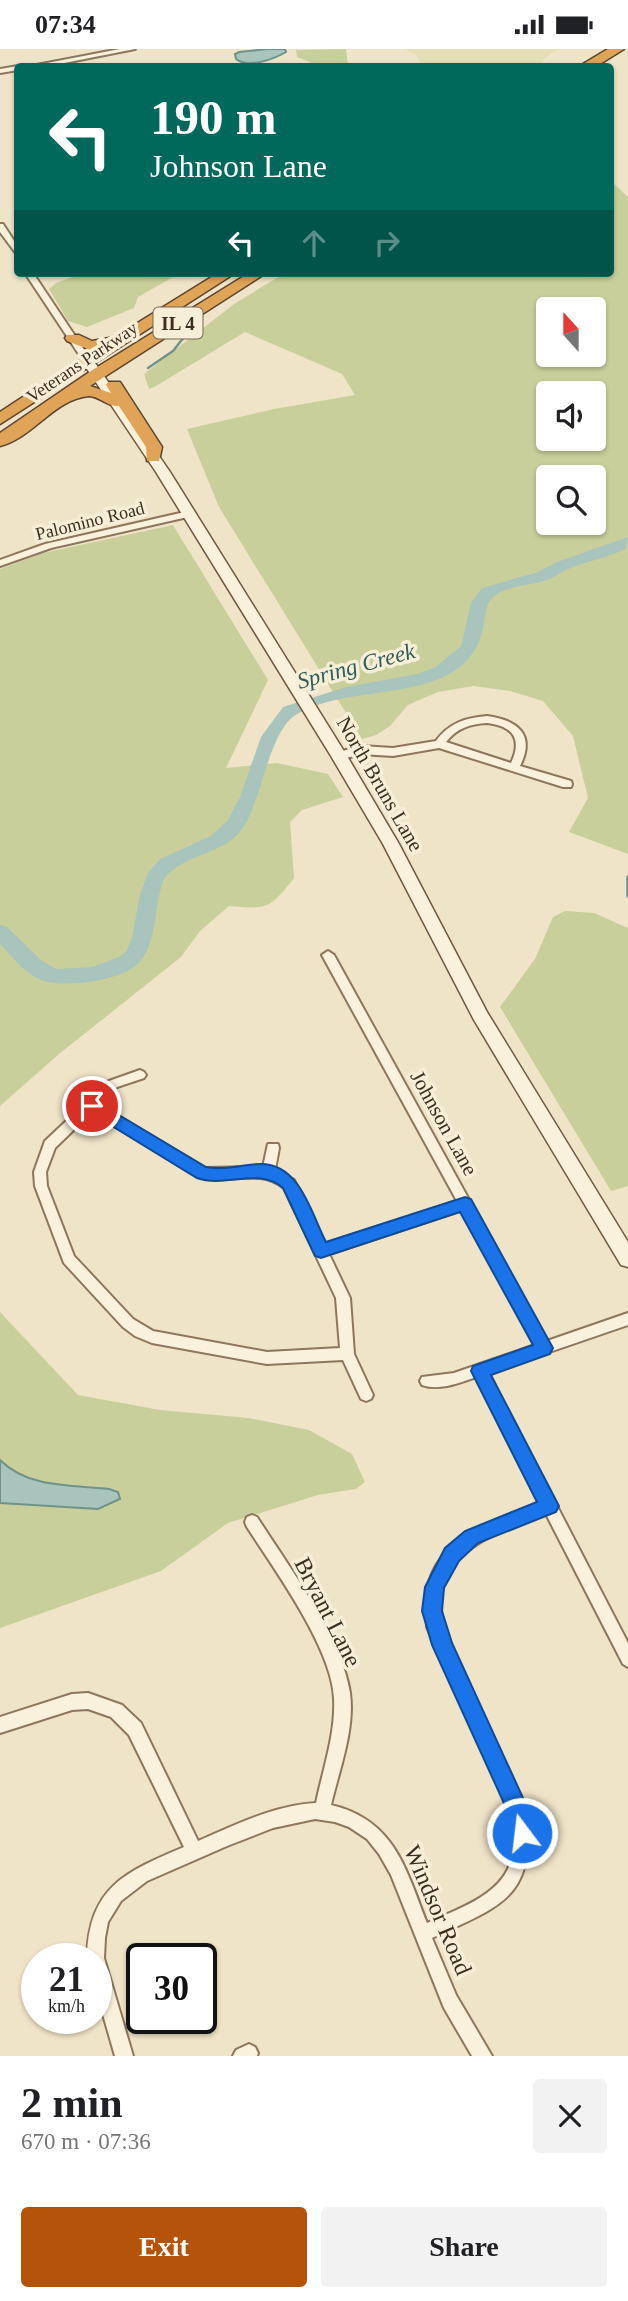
<!DOCTYPE html>
<meta charset="utf-8">
<style>
:root{--surface:#fff;--page:#f2f2f2;--text:#202124;--muted:#757577;--accent:#b45309}
body{margin:0;font-family:Georgia,serif;background:var(--page);color:var(--text);height:100vh;display:flex;flex-direction:column;font-size:26px;white-space:nowrap}
*{box-sizing:border-box;margin:0}
p{font-size:23px;color:var(--muted)}
.icon{flex:none;width:38px;height:38px;fill:none;stroke:currentColor;stroke-width:2;stroke-linecap:round;stroke-linejoin:round}
.map{position:relative;height:2007px;overflow:hidden}
.details{display:flex;flex-direction:column;background:var(--surface);flex:1}
.details>*{flex:none}
.hud{position:absolute;left:14px;top:14px;width:600px;height:214px;border-radius:7px;box-shadow:0 2px 5px #0004;background:#00695c;color:#fff;overflow:hidden}
.needle{width:46px;rotate:339deg}
.tools{position:absolute;left:536px;top:248px;display:grid;gap:14px}
.tools a{display:grid;place-items:center;width:70px;height:70px;border-radius:7px;background:var(--surface);box-shadow:0 2px 5px #0004;font-size:35px}
.speed{position:absolute;left:21px;top:1894px;display:flex;gap:14px;font-size:35px;font-weight:700;text-align:center}
.speed>*{display:grid;place-content:center;width:91px;height:91px;border-radius:50%;background:var(--surface);box-shadow:0 2px 5px #0004;line-height:1}
.speed small{font-size:18px;font-weight:400}
.speed .limit{border:4px solid #111;border-radius:10px;background:#fff;color:#111}
.pin{position:absolute;display:grid;place-items:center;width:60px;height:60px;color:#fff;margin:-30px;border:4px solid #fff;border-radius:50%;box-shadow:0 2px 7px #0007}
.me{position:absolute;width:77px;margin:-38px;rotate:345deg;stroke-linejoin:round;filter:drop-shadow(0 0 5px #0008)}
.turn{display:flex;align-items:center;gap:24px;height:147px;padding:0 21px;font-size:32px}
.turn .icon{width:91px;height:91px;stroke-width:2.5}
.turn b{display:block;font-size:49px;line-height:60px}
.lanes{display:flex;align-items:center;height:66px;padding:0 21px;background:#0003;justify-content:center;gap:35px;direction:ltr}
.lanes .off{opacity:.35}
.round{display:grid;place-items:center;flex:none;width:74px;height:74px;border-radius:7px;background:var(--page)}
.head{display:flex;align-items:center;justify-content:space-between;height:119px;padding:0 21px}
h1{font-size:42px;font-weight:800;line-height:52px}
.action{display:flex;gap:14px;margin-top:auto;padding:14px 21px}
.action a{flex:1;height:80px;border-radius:7px;background:var(--accent);color:#fff;font-size:28px;font-weight:800;line-height:80px;text-align:center}
.action a+a{background:var(--page);color:var(--text)}
.status{display:flex;justify-content:space-between;align-items:center;height:49px;padding:0 35px;background:var(--surface);direction:ltr}
.status svg{height:19px;fill:currentColor}
.map>svg:first-child{display:block}
</style>
<div class="status"><b>07:34</b><svg viewBox="0 0 49 12"><path d="M0 12V9h3v3zM5 12V6h3v6zM10 12V3h3v9zM15 12V0h3v12zM26 1h20v11H26zM47 4h2v5h-2z"/></svg></div>
<div class="map">
<svg width="628" height="2007" viewBox="0 0 628 2007">
<rect width="100%" height="100%" fill="#f0e4c8"/>
<path fill="#e6deb5" d="M405,0H561L550,5L537,18L423,17L417,7Z"/>
<path fill="#c9cf9b" fill-rule="evenodd" d="M346,0L348,17H320L297,8L296,1Z
M611,132L628,148V805L569,783L588,749L573,687L543,652L510,642L473,637L438,643L408,656L390,677L376,686L362,690L219,458L187,380L274,360L355,346L342,325L245,283L156,337L149,340L144,325L234,255L285,224H611ZM548,261H593V306H548ZM548,345H593V390H548ZM548,429H593V474H548Z
M83,224H180L138,248L134,259L87,278L68,272L49,240L56,234Z
M173,476L268,631L226,719L277,714L328,725L343,748L302,761L290,773L294,829C269,861 267,860 229,857L200,882L181,908L59,1005L0,1057V520L43,504Z
M565,862L594,864L628,879V1137L611,1142L500,958L535,910L553,868Z
M0,1263L78,1346L160,1361L249,1369L309,1381L352,1405L365,1433L356,1440L318,1446L228,1474L161,1522L0,1579Z"/>
<path fill="#a9c4bc" stroke="#6f938a" stroke-width="2" d="M267,0H285L286,3C274,10 248,20 236,10L235,5L239,3Z
M0,1411C28,1439 71,1436 109,1440L118,1443L120,1450L98,1460L0,1454Z"/>
<g fill="none" stroke-linecap="round" stroke-linejoin="round">
<path stroke="#6f938a" stroke-width="2.5" d="M148,319L173,302L188,283"/>
<path stroke="#6f938a" stroke-width="3.5" d="M628,828V847"/>
<path fill="#a9c4bc" fill-rule="evenodd" d="M628,488L626,500C608,508 589,512 571,519C562,522 556,528 547,531C531,537 505,536 492,549C486,555 486,565 484,573C481,596 470,613 451,624C404,650 344,639 297,665C269,681 262,751 243,779C223,807 184,804 164,830C154,856 158,884 143,909C129,932 64,940 41,931C24,924 12,907 0,895V876L7,878L41,911L56,920L92,918L119,908L126,903L132,889L140,845L148,824L160,810L211,787L228,771L240,748L261,688L283,658L346,638L417,625L436,618L461,597L471,554L482,539L538,523L557,513Z"/>
<defs>
<path id="street" d="M120,0H135L44,18H26Z
M18,17L20,18H18V21L0,24V20Z
M0,175H3L18,198V207L0,183Z
M25,224H33L91,311L90,313H84Z
M189,462L194,465L192,467L51,499L0,517V511L45,495Z
M487,667C517,671 536,685 520,717L571,732L572,735L571,738H563L439,699L393,707L361,705L339,711L334,707L335,704L361,697L393,699L436,692C449,674 465,669 487,667ZM487,674C512,677 523,689 511,714L446,693C457,679 470,675 487,674Z
M328,902L334,906L547,1292L628,1264V1276L488,1324L628,1594V1618L623,1615L546,1465C505,1481 445,1497 441,1550C440,1559 442,1569 443,1578L526,1762C536,1849 502,1856 432,1889L456,1946L492,2007H472L444,1959L391,1826L379,1805L367,1790L349,1778L335,1773L315,1770L273,1779L227,1797L147,1832L121,1852L108,1873L105,1889L104,1909L133,2007H115L96,1941V1909H87C89,1838 125,1823 184,1798L129,1686L111,1668L88,1660L72,1661L0,1684V1668L72,1645L88,1644L122,1656L141,1674L198,1792C235,1776 275,1756 316,1754C323,1720 336,1684 334,1649C332,1599 274,1520 247,1478L245,1473L247,1468L252,1466L257,1468C287,1515 342,1589 350,1644C355,1681 339,1721 331,1756C395,1771 406,1821 427,1874C455,1861 503,1846 511,1811C514,1795 512,1779 510,1763L427,1578C427,1569 425,1559 426,1550C430,1490 492,1472 540,1454L476,1328C459,1334 440,1342 422,1336L420,1332L422,1328L454,1324L535,1296L462,1161L329,1205L350,1249L354,1305L373,1346L371,1350L366,1352L361,1350L343,1311L267,1315L152,1294L135,1287L123,1278L64,1214L35,1137L34,1123L45,1092L109,1032L140,1021L144,1023L146,1026L144,1029L117,1038L100,1056L205,1119L263,1118L268,1095H278L279,1099L275,1121L294,1131L324,1195L457,1152L322,906ZM92,1063L198,1128C229,1136 257,1118 284,1139L336,1249L340,1299L267,1303L153,1282L133,1270L74,1207L47,1137L46,1123L55,1099Z
M249,1995L255,1998L258,2004L257,2007H233L236,2001Z"/>
<path id="secondary" d="M87,307L91,308L170,423L347,707L399,795L487,963L628,1193V1218L621,1216L474,971L383,795L331,707L156,423L81,311Z"/>
<path id="highway" d="M608,0H624L595,18H578Z
M218,224L232,226L0,375V363L93,302L67,292L65,289L67,286H79L92,292L115,288Z
M249,224H266L90,337L111,344L106,336L108,333H120L162,398L159,412H147L146,398L119,357C108,358 99,347 89,347C54,350 33,389 0,397V384L91,322Z"/>
</defs>
<use href="#street" stroke="#8d765c" stroke-width="4"/>
<use href="#secondary" stroke="#6f573f" stroke-width="3"/>
<use href="#highway" stroke="#5b4430" stroke-width="3"/>
<use href="#street" fill="#faf1dc" fill-rule="evenodd"/>
<use href="#secondary" fill="#faf1dc" fill-rule="evenodd"/>
<use href="#highway" fill="#e0a458" fill-rule="evenodd"/>
</g>
<path fill="#1a73e8" stroke="#114b97" stroke-width="2" d="M92,1050L206,1118C225,1122 242,1115 261,1115C300,1115 311,1164 326,1193L465,1148L471,1150L553,1299L550,1305L491,1326L559,1457L556,1463L478,1494L459,1512L444,1539L442,1562L452,1594L529,1762L533,1784L530,1792L522,1795L515,1792L508,1763L432,1596L422,1562L425,1538L445,1499L465,1482L537,1453L471,1322L473,1317L533,1296L460,1163L321,1209L315,1207L283,1139C260,1118 225,1139 197,1129L86,1061L84,1057Z"/>
<g text-anchor="middle" dominant-baseline="central" stroke-width="7" stroke-linejoin="round" paint-order="stroke">
<g font-size="18" fill="#3d2e20" stroke="#f7eed8">
<text transform="translate(82 313) rotate(-34)">Veterans Parkway</text>
<text transform="translate(90 472) rotate(-14)">Palomino Road</text>
</g>
<rect fill="#f7eed8" stroke="#756857" stroke-width="2" x="153.5" y="258.5" width="49" height="31" rx="5"/>
<g font-size="19" font-weight="bold" fill="#3d2e20">
<text x="178" y="274">IL 4</text>
</g>
<g font-size="21" fill="#3d2e20" stroke="#f7eed8">
<text transform="translate(380 735) rotate(60)">North Bruns Lane</text>
<text transform="translate(444 1074) rotate(61)">Johnson Lane</text>
</g>
<g font-size="23" font-style="italic" fill="#2f5d5a" stroke="#f7eed8">
<text transform="translate(356 617) rotate(-15)">Spring Creek</text>
</g>
<g font-size="24" fill="#3d2e20" stroke="#f7eed8">
<text transform="translate(328 1563) rotate(63)">Bryant Lane</text>
<text transform="translate(438 1861) rotate(67)">Windsor Road</text>
</g>
</g>
</svg>
<div class="tools">
<a><svg class="needle" viewBox="-14 -14 28 28"><path d="M0-13l5 13h-10z" fill="#e53935"/><path d="M0 13l5-13h-10z" fill="#757577"/></svg></a>
<a><svg class="icon" aria-label="sound" viewBox="0 0 24 24"><path d="M4 9h4l5-4v14l-5-4H4zM17 9q2 3 0 6"/></svg></a>
<a><svg class="icon" aria-label="search" viewBox="0 0 24 24"><circle cx="10" cy="10" r="6"/><path d="M15 15l6 6"/></svg></a>
</div>
<div class="speed"><div>21<small>km/h</small></div><div class="limit">30</div></div>
<div class="pin" style="left:92px;top:1057px;background:#d93025"><svg class="icon" aria-label="arrive" viewBox="0 0 24 24"><path d="M6 21V4h12l-3 4 3 4H6"/></svg></div>
<svg class="me" style="left:522px;top:1784px" viewBox="-20 -20 40 40"><circle r="17" fill="#1a73e8" stroke="#fff" stroke-width="3"/><path d="M0-11L8 9 0 5-8 9z" fill="#fff"/></svg>
<div class="hud">
<div class="turn"><svg class="icon" aria-label="left" viewBox="0 0 24 24"><path d="M17 20v-9H6M10 6l-5 5 5 5"/></svg><div><b>190 m</b>Johnson Lane</div></div>
<div class="lanes"><svg class="icon" aria-label="left" viewBox="0 0 24 24"><path d="M17 20v-9H6M10 6l-5 5 5 5"/></svg><svg class="icon off" aria-label="ahead" viewBox="0 0 24 24"><path d="M12 20V5M6 11l6-6 6 6"/></svg><svg class="icon off" aria-label="right" viewBox="0 0 24 24"><path d="M7 20v-9h11M14 6l5 5-5 5"/></svg></div>
</div>
</div>
<section class="details">
<div class="head"><div><h1>2 min</h1><p>670 m · 07:36</p></div><a class="round"><svg class="icon" aria-label="close" viewBox="0 0 24 24"><path d="M6 6l12 12M18 6L6 18"/></svg></a></div>
<div class="action"><a>Exit</a><a>Share</a></div>
</section>
